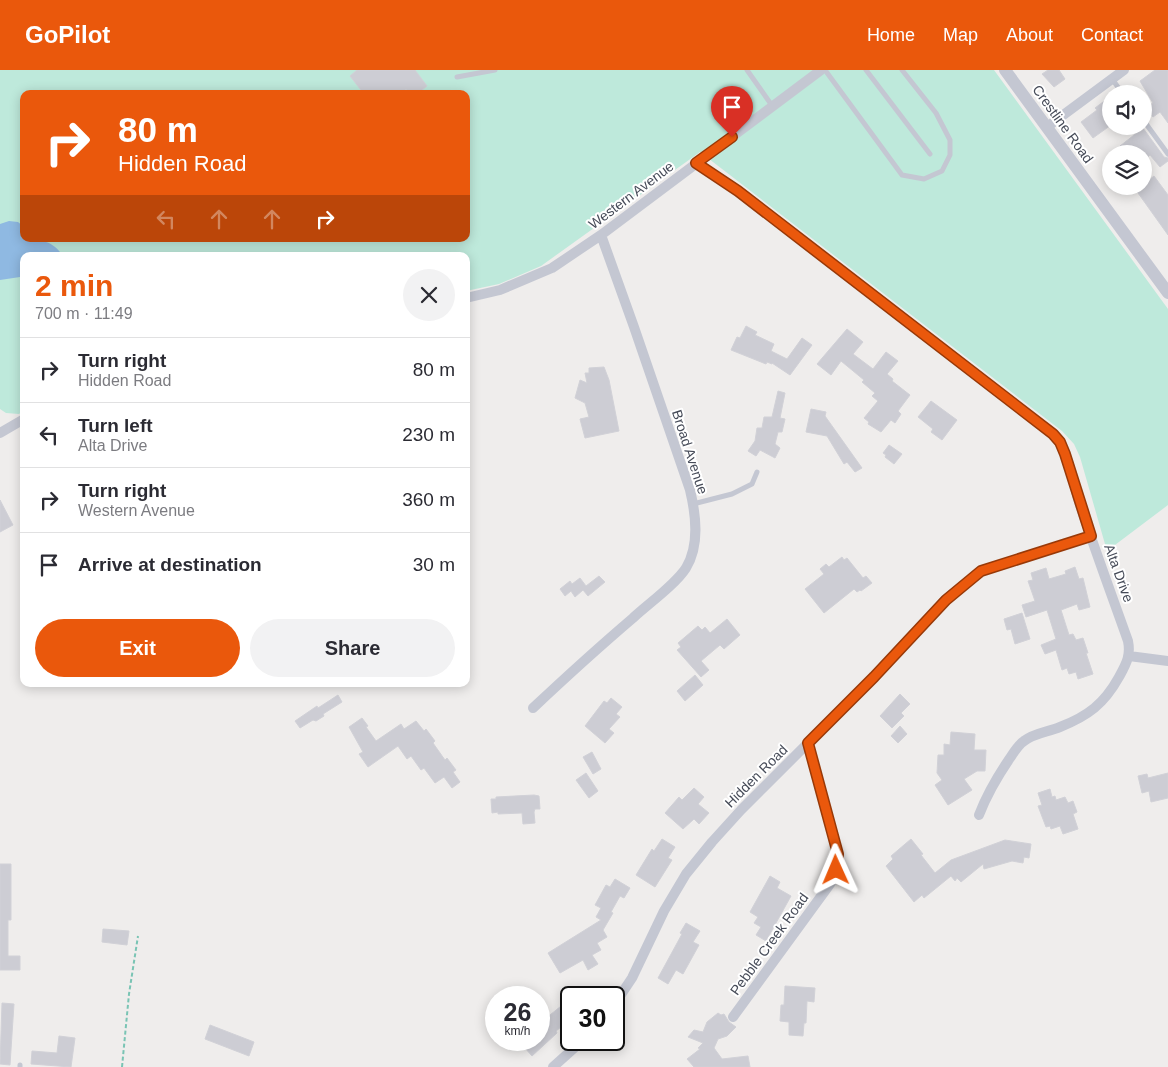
<!DOCTYPE html>
<meta charset="utf-8">
<style>
:root{--surface:#fff;--page:#f2f2f3;--text:#2b2b33;--muted:#7c7c81;--line:#e1e1e2;--accent:#ea580c}
body{margin:0;font-family:Helvetica,sans-serif;background:var(--page);color:var(--text);height:100vh;display:flex;flex-direction:column;font-size:19px;white-space:nowrap}
*{box-sizing:border-box;margin:0}
p{font-size:16px;color:var(--muted)}
.icon{flex:none;width:28px;height:28px;fill:none;stroke:currentColor;stroke-width:2;stroke-linecap:round;stroke-linejoin:round}
.map{position:relative;flex:1;overflow:hidden}
.drawer{position:absolute;left:20px;top:182px;width:450px;height:435px;display:flex;flex-direction:column;background:var(--surface);border-radius:10px;box-shadow:0 2px 12px #0003}
.drawer>*{flex:none}
.banner{position:absolute;left:20px;top:20px;width:450px;height:152px;border-radius:10px;box-shadow:0 2px 12px #0003;background:#ea580c;color:#fff;overflow:hidden}
.fabs{position:absolute;left:1102px;top:15px;display:grid;gap:10px}
.fabs a{display:grid;place-items:center;width:50px;height:50px;border-radius:50%;background:var(--surface);box-shadow:0 2px 12px #0003;font-size:25px}
.speed{position:absolute;left:485px;top:916px;display:flex;gap:10px;font-size:25px;font-weight:700;text-align:center}
.speed>*{display:grid;place-content:center;width:65px;height:65px;border-radius:50%;background:var(--surface);box-shadow:0 2px 12px #0003;line-height:1}
.speed small{font-size:12px;font-weight:400}
.speed .limit{border:2px solid #111;border-radius:8px;background:#fff;color:#111}
.pin{position:absolute;display:grid;place-items:center;width:42px;height:42px;color:#fff;margin:-51px -21px;border-radius:50% 50% 50% 0;rotate:-45deg;box-shadow:0 0 5px #0007}
.pin .icon{rotate:45deg}
.me{position:absolute;width:55px;margin:-28px;rotate:359deg;stroke-linejoin:round;filter:drop-shadow(0 0 4px #0008)}
.turn{display:flex;align-items:center;gap:18px;height:105px;padding:0 15px;font-size:22px}
.turn .icon{width:65px;height:65px;stroke-width:2.5}
.turn b{display:block;font-size:35px;line-height:42px}
.lanes{display:flex;align-items:center;height:48px;padding:0 15px;background:#0003;justify-content:center;gap:25px;direction:ltr}
.lanes .off{opacity:.35}
.round{display:grid;place-items:center;flex:none;width:52px;height:52px;border-radius:26px;background:var(--page)}
.headline{display:flex;align-items:center;justify-content:space-between;height:85px;padding:0 15px}
h1{font-size:30px;font-weight:800;line-height:38px;color:var(--accent)}
.button{display:flex;gap:10px;margin-top:auto;padding:10px 15px}
.button a{flex:1;height:58px;border-radius:30px;background:var(--accent);color:#fff;font-size:20px;font-weight:800;line-height:58px;text-align:center}
.button a+a{background:var(--page);color:var(--text)}
ul{padding:0;list-style:none}
li{display:flex;align-items:center;gap:15px;height:65px;padding:0 15px;border-top:1px solid var(--line)}
li div{flex:1}
li b{display:block;font-size:19px}
li em{font-style:normal}
header{display:flex;align-items:center;gap:30px;box-sizing:border-box;height:70px;padding:0 25px;background:var(--accent);color:#fff}
header strong{font-size:24px}
nav{display:flex;gap:28px;margin-inline-start:auto;font-size:18px}
.map>svg:first-child{display:block}
</style>
<header>
<strong>GoPilot</strong>
<nav><a>Home</a><a>Map</a><a>About</a><a>Contact</a></nav>
</header>
<div class="map">
<svg width="1168" height="997" viewBox="0 0 1168 997">
<rect width="100%" height="100%" fill="#efedec"/>
<path fill="#bee9db" fill-rule="evenodd" d="M0,0H994L1168,239V435L1107,481L1080,387L1074,374L1062,361L700,82L541,196L499,214L466,221V186H24V340L19,344L6,343L0,339ZM24,24H466V169H24Z"/>
<path fill="#8fb9e2" d="M9,151L18,152L24,157V169C41,169 53,171 63,186H24V209L20,207L0,210V154Z"/>
<path fill="#cdcdd4" stroke="#d1d1d7" d="M357,0H415L427,16L417,24H409L406,19L400,24H364L350,6Z
M1048,0H1059L1065,9L1054,17L1042,4Z
M1155,0H1168V53L1160,42L1153,47L1146,38L1153,33L1140,11Z
M1111,26V45L1108,48L1111,55L1093,68L1081,52L1097,40L1095,38Z
M1143,58L1164,87L1168,88V91L1160,97L1150,85L1144,90V84H1126L1120,76Z
M1144,104L1149,110L1154,106L1168,125V165L1133,116H1144Z
M746,256L757,262L755,265L774,274L771,281L787,289L802,268L812,275L790,305L772,293V294L767,292L766,294L731,280L737,267L740,268Z
M847,259L863,272L853,284L873,299L886,282L898,291L887,304L893,309L892,311L910,325L898,341L901,344L895,353L891,350L881,362L868,354L869,352L864,348L878,331L872,326L875,323L862,312L864,310L841,291L831,305L817,294Z
M604,297L609,310L619,361L585,368L580,349L589,347L585,333L575,328L580,310L587,313L585,303H589V298Z
M778,321L785,323L780,348L785,349L782,362H778L775,374L780,378L775,388L760,380L756,386L748,381L755,371L757,358H762L764,347H772Z
M931,331L957,350L942,370L931,362L933,359L918,347Z
M811,339L826,342L825,346L862,398L855,402L847,392L844,394L827,366L806,362Z
M889,375L902,384L894,394L885,387L886,385L883,383Z
M0,430L13,455L0,462Z
M842,487L844,490L847,488L863,508L866,506L872,513L861,521L860,520L857,522L854,519L824,543L805,519L824,504L820,499L826,494L829,497Z
M1075,497L1079,509L1083,508L1090,537L1079,540L1077,534L1061,540L1069,565L1073,564L1076,570L1083,568L1088,583H1086L1093,604L1078,609L1076,602L1069,604L1067,598L1062,600L1056,580L1045,584L1041,575L1056,569L1047,540L1026,547L1022,535L1035,531L1028,511L1033,510L1031,503L1046,498L1049,509L1066,504L1065,501Z
M599,506L605,512L588,526L583,520L575,527L571,521L565,526L560,519L570,511L572,514L580,508L586,516Z
M1022,543L1030,569L1015,574L1011,559L1007,560L1004,549Z
M727,549L740,565L724,579L720,575L701,591L709,600L701,607L677,580L681,577L678,573L698,556L702,560L705,557L710,563Z
M695,605L703,615L685,631L677,621Z
M900,624L910,634L901,643L904,646L892,658L880,646Z
M338,625L342,632L323,644L324,646L316,651L313,650L300,658L295,651L317,636L318,638Z
M611,628L622,637L616,644L620,647L609,659L614,663L605,673L585,656L604,631L607,633Z
M362,648L368,656L366,657L376,671L401,654L404,659L416,651L424,661L426,659L435,671L433,673L445,690L447,688L456,700L453,702L460,712L452,718L444,707L435,713L424,698L421,700L411,686L407,689L398,676L368,697L359,684L363,682L349,657Z
M900,656L907,664L898,673L891,666Z
M951,662L975,664L974,680H986L985,701H977L964,709L972,720L948,735L935,715L942,710L937,703L938,685H944V674L950,675Z
M592,682L601,699L593,704L583,687Z
M586,703L598,721L589,728L576,710Z
M1168,703V728L1151,732L1149,721L1142,723L1138,706L1147,704L1148,708Z
M694,718L704,727L698,734L709,743L699,754L694,749L683,759L665,743L679,727L682,730Z
M1050,719L1052,727L1055,726L1056,730L1065,727L1068,733L1073,731L1077,742L1073,744L1078,759L1063,764L1060,756L1051,759L1050,756L1046,757L1038,736L1042,735L1038,723Z
M534,725L539,726L540,739H535L534,742L535,753L523,754L522,743L498,744V742L492,743L491,729H496V727Z
M662,769L675,777L668,788L672,790L655,817L636,805L652,779L654,781Z
M911,769L923,784L921,785L935,803L951,790L1005,770L1031,774L1029,788L1024,787L1023,793L1012,791L984,799L983,794L961,812L957,808L955,811L951,806L924,828L922,825L914,832L886,796L893,789L891,786Z
M0,794H11V850H8V886H20V900H0Z
M770,806L780,812L777,818L791,826L766,871L756,865L761,857L754,853L758,847L750,842Z
M615,809L630,818L624,828L620,826L611,842L613,843L603,860L607,867L597,873L601,880L592,885L598,894L588,900L583,890L560,903L548,883L601,850L596,847L601,838L595,835L606,815L610,817Z
M686,853L700,861L693,872L699,875L683,904L676,900L668,914L658,908L682,864L680,863Z
M103,859L129,861L127,875L102,872Z
M785,916L815,918L814,932L807,931L806,953H804L803,966L789,965V952L780,951L781,935H784Z
M571,928V949L556,961L557,963L532,986L518,970H539V943L545,949Z
M2,933L14,934L10,995L0,994Z
M718,943L721,945L724,944L729,952L736,957L727,966L718,969L714,978L722,989L748,986L750,997H694L687,989L700,979L698,978L703,973L688,967L694,960L703,962L707,952Z
M210,955L254,972L249,986L205,969Z
M59,966L75,968L71,997L31,994L32,981L57,983Z"/>
<g fill="none" stroke-linecap="round" stroke-linejoin="round">
<path stroke="#79c4b4" stroke-width="2" stroke-dasharray="4 2.5" stroke-linecap="butt" d="M122,997L129,924L138,866"/>
<path stroke="#c4c7d2" stroke-width="5" d="M747,0L773,37
M825,0L902,105L924,109L942,101L950,85V70L936,43L902,0
M866,0L930,84
M457,7L495,0
M1112,9L1123,24
M1144,51L1168,84
M693,434L732,424L752,414L757,402
M20,997V995"/>
<path stroke="#c4c7d2" stroke-width="10" d="M1047,57L1124,0
M697,93L738,121L1053,364C1070,383 1072,411 1080,435C1095,480 1112,526 1128,571C1131,586 1126,594 1119,607C1104,634 1088,646 1060,657C1048,662 1034,663 1024,671C1018,675 1014,682 1010,688C997,707 987,724 979,745
M466,228L500,220L552,198L601,165L821,0
M0,363L24,349
M1129,586L1168,591
M533,638C566,607 599,577 633,548C648,534 675,515 686,498C700,475 696,445 690,420L634,257L601,165
M614,935L632,908L664,841L686,804L712,772L741,740L874,607L945,530L981,501L1091,466
M733,947L830,814L836,800L838,784L808,673
M553,997L583,970"/>
<path stroke="#c4c7d2" stroke-width="12" d="M1005,0L1168,223"/>
</g>
<g fill="none" stroke-linecap="round" stroke-linejoin="round">
<defs>
<path id="route" d="M732,67L696,93L738,121L1053,364L1060,372L1065,384L1091,466L981,501L946,530L874,607L808,673L838,784L836,800"/>
</defs>
<use href="#route" stroke="#983908" stroke-width="12"/>
<use href="#route" stroke="#ea580c" stroke-width="9"/>
</g>
<g text-anchor="middle" dominant-baseline="central" stroke-width="4" stroke-linejoin="round" paint-order="stroke">
<g font-size="14" fill="#464b58" stroke="#fff">
<text transform="translate(1063 54) rotate(54)">Crestline Road</text>
<text transform="translate(631 125) rotate(-37)">Western Avenue</text>
<text transform="translate(690 382) rotate(72)">Broad Avenue</text>
<text transform="translate(1119 503) rotate(70)">Alta Drive</text>
<text transform="translate(756 706) rotate(-45)">Hidden Road</text>
<text transform="translate(769 874) rotate(-54)">Pebble Creek Road</text>
</g>
</g>
</svg>
<div class="fabs">
<a><svg class="icon" aria-label="sound" viewBox="0 0 24 24"><path d="M4 9h4l5-4v14l-5-4H4zM17 9q2 3 0 6"/></svg></a>
<a><svg class="icon" aria-label="layers" viewBox="0 0 24 24"><path d="M12 4l9 5-9 5-9-5zM3 14l9 5 9-5"/></svg></a>
</div>
<div class="speed"><div>26<small>km/h</small></div><div class="limit">30</div></div>
<div class="pin" style="left:732px;top:67px;background:#d93025"><svg class="icon" aria-label="arrive" viewBox="0 0 24 24"><path d="M6 21V4h12l-3 4 3 4H6"/></svg></div>
<svg class="me" style="left:836px;top:800px" viewBox="-20 -20 40 40"><path d="M0-17L14 15 0 8-14 15z" fill="#ea580c" stroke="#fff" stroke-width="4"/></svg>
<div class="banner">
<div class="turn"><svg class="icon" aria-label="right" viewBox="0 0 24 24"><path d="M7 20v-9h11M14 6l5 5-5 5"/></svg><div><b>80 m</b>Hidden Road</div></div>
<div class="lanes"><svg class="icon off" aria-label="left" viewBox="0 0 24 24"><path d="M17 20v-9H6M10 6l-5 5 5 5"/></svg><svg class="icon off" aria-label="ahead" viewBox="0 0 24 24"><path d="M12 20V5M6 11l6-6 6 6"/></svg><svg class="icon off" aria-label="ahead" viewBox="0 0 24 24"><path d="M12 20V5M6 11l6-6 6 6"/></svg><svg class="icon" aria-label="right" viewBox="0 0 24 24"><path d="M7 20v-9h11M14 6l5 5-5 5"/></svg></div>
</div>
<section class="drawer">
<div class="headline"><div><h1>2 min</h1><p>700 m · 11:49</p></div><a class="round"><svg class="icon" aria-label="close" viewBox="0 0 24 24"><path d="M6 6l12 12M18 6L6 18"/></svg></a></div>
<ul>
<li><svg class="icon" aria-label="right" viewBox="0 0 24 24"><path d="M7 20v-9h11M14 6l5 5-5 5"/></svg><div><b>Turn right</b><p>Hidden Road</p></div><em>80 m</em></li>
<li><svg class="icon" aria-label="left" viewBox="0 0 24 24"><path d="M17 20v-9H6M10 6l-5 5 5 5"/></svg><div><b>Turn left</b><p>Alta Drive</p></div><em>230 m</em></li>
<li><svg class="icon" aria-label="right" viewBox="0 0 24 24"><path d="M7 20v-9h11M14 6l5 5-5 5"/></svg><div><b>Turn right</b><p>Western Avenue</p></div><em>360 m</em></li>
<li><svg class="icon" aria-label="arrive" viewBox="0 0 24 24"><path d="M6 21V4h12l-3 4 3 4H6"/></svg><div><b>Arrive at destination</b></div><em>30 m</em></li>
</ul>
<div class="button"><a>Exit</a><a>Share</a></div>
</section>
</div>
